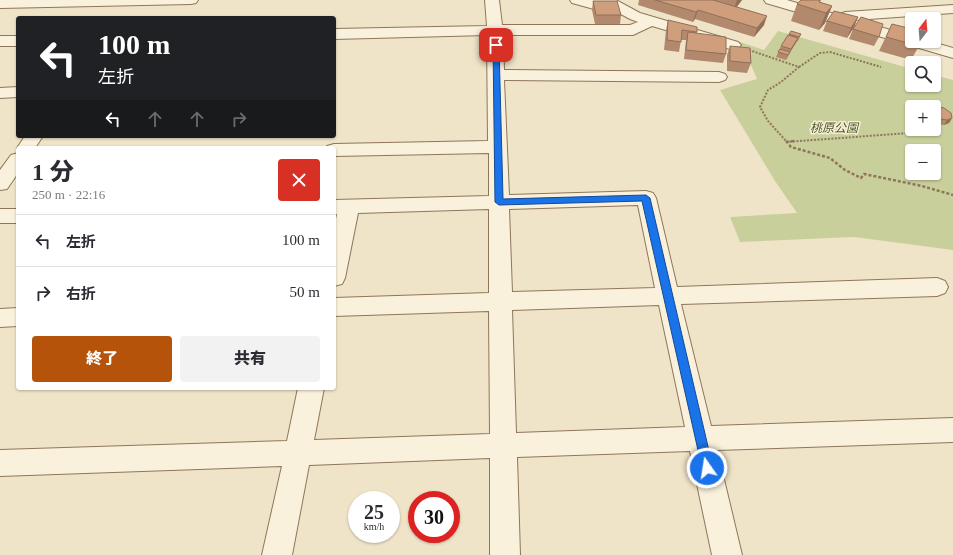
<!DOCTYPE html>
<html lang="ja">
<meta charset="utf-8">
<style>
:root{--surface:#fff;--page:#f2f2f3;--text:#2b2b33;--muted:#7c7c81;--line:#e1e1e2;--accent:#b45309}
body{margin:0;font-family:"Times New Roman","Noto Sans JP",serif;background:var(--page);color:var(--text);height:100vh;display:flex;flex-direction:column;font-size:15px;white-space:nowrap}
*{box-sizing:border-box;margin:0}
p{font-size:13px;color:var(--muted)}
.icon{flex:none;width:22px;height:22px;fill:none;stroke:currentColor;stroke-width:2;stroke-linecap:round;stroke-linejoin:round}
.map{position:relative;flex:1;overflow:hidden}
.side{position:absolute;left:16px;top:146px;width:320px;height:244px;display:flex;flex-direction:column;background:var(--surface);border-radius:4px;box-shadow:0 1px 3px #0004}
.side>*{flex:none}
.hud{position:absolute;left:16px;top:16px;width:320px;height:122px;border-radius:4px;box-shadow:0 1px 3px #0004;background:#202124;color:#fff;overflow:hidden}
.needle{width:26px;rotate:16deg}
.controls{position:absolute;left:905px;top:12px;display:grid;gap:8px}
.controls a{display:grid;place-items:center;width:36px;height:36px;border-radius:4px;background:var(--surface);box-shadow:0 1px 3px #0004;font-size:20px}
.speed{position:absolute;left:348px;top:491px;display:flex;gap:8px;font-size:20px;font-weight:700;text-align:center}
.speed>*{display:grid;place-content:center;width:52px;height:52px;border-radius:50%;background:var(--surface);box-shadow:0 1px 3px #0004;line-height:1}
.speed small{font-size:10px;font-weight:400}
.speed .limit{border:6px solid #d22;background:#fff;color:#111}
.pin{position:absolute;display:grid;place-items:center;width:34px;height:34px;color:#fff;margin:-17px;border-radius:8px;box-shadow:0 2px 6px #0006}
.me{position:absolute;width:44px;margin:-22px;rotate:347deg;stroke-linejoin:round;filter:drop-shadow(0 0 3px #0008)}
.turn{display:flex;align-items:center;gap:14px;height:84px;padding:0 16px;font-size:18px}
.turn .icon{width:52px;height:52px;stroke-width:2.5}
.turn b{display:block;font-size:28px;line-height:34px}
.lanes{display:flex;align-items:center;height:38px;padding:0 16px;background:#0003;justify-content:center;gap:20px;direction:ltr}
.lanes .off{opacity:.35}
.round{display:grid;place-items:center;flex:none;width:42px;height:42px;border-radius:4px;background:var(--page)}
.summary{display:flex;align-items:center;justify-content:space-between;height:68px;padding:0 16px}
h1{font-size:24px;font-weight:800;line-height:30px}
.primary-button{display:flex;gap:8px;margin-top:auto;padding:8px 16px}
.primary-button a{flex:1;height:46px;border-radius:4px;background:var(--accent);color:#fff;font-size:16px;font-weight:800;line-height:46px;text-align:center}
.primary-button a+a{background:var(--page);color:var(--text)}
ul{padding:0;list-style:none}
li{display:flex;align-items:center;gap:12px;height:52px;padding:0 16px;border-top:1px solid var(--line)}
li div{flex:1}
li b{display:block;font-size:15px}
li em{font-style:normal}
.map>svg:first-child{display:block}
</style>
<div class="map">
<svg width="953" height="555" viewBox="0 0 953 555">
<rect width="100%" height="100%" fill="#f0e4c8"/>
<path fill="#c9cf9b" fill-rule="evenodd" d="M778,31L912,69V85H934V75L953,80V250L854,237L740,242L730,217L797,213L775,181L720,90L757,79L747,56L729,49L737,41L764,50ZM912,107H934V129H912ZM912,151H934V173H912Z"/>
<g fill="none" stroke-linecap="round" stroke-linejoin="round">
<defs>
<path id="street" d="M0,0H198L196,3L191,4L0,8Z
M485,0H499L502,25H630L638,22L630,19L604,5L594,9L572,3L570,0H616L640,13L738,42L741,45L738,48L733,50L652,26L633,35H503L504,70L719,72L725,74L727,77L725,80L719,82L504,80L509,195L646,191L653,193L656,198L677,287L937,278L945,281L948,287L945,293L937,296L681,304L711,426L953,418V442L717,450L742,555H712L690,451L517,457L520,555H490V458L309,465L292,555H262L282,466L0,476V450L287,441L298,388H324L314,440L490,434L489,311L334,316V298L489,293V209L358,213L345,278L342,284L334,286V228L337,214H334V200L489,196V153L334,156V148H326L327,146L334,144L488,141L487,35L334,39V29L487,26ZM638,205L655,288L512,292L509,209ZM659,305L685,427L516,433L512,310Z
M764,0H787L838,15L845,12L953,5V13L855,20L912,36V41H929L953,48V58L766,3Z
M0,36H18V46H0Z
M18,87V97L0,98V88Z
M25,136H43L35,148H18V150L17,148Z
M18,153V173L7,189L0,190V170L11,155Z
M0,209H18V223H0Z
M18,308V326L0,327V309Z"/>
</defs>
<use href="#street" stroke="#8d765c" stroke-width="2"/>
<path stroke="#8d765c" stroke-width="2" stroke-dasharray="2 1.5" stroke-linecap="butt" d="M749,50L799,67L781,82L768,90L760,107L768,121L787,142
M799,67L820,53L830,52L881,67
M786,142L936,131"/>
<path stroke="#8d765c" stroke-width="2.5" stroke-dasharray="3 2" stroke-linecap="butt" d="M786,141L791,147L830,158L845,170L861,178L864,174L922,186L953,195
M786,142L794,141"/>
<use href="#street" fill="#faf1dc" fill-rule="evenodd"/>
</g>
<path fill="#b2896c" d="M639,0H742L737,7L764,25L754,37L695,19L693,22L638,5Z
M801,0H821L820,2L832,6L825,23L819,30L791,21L797,4Z
M593,1L621,15L620,24H595L592,10Z
M858,17L854,27L847,38L823,31L827,21Z
M668,20L697,32V33L726,54L723,63L684,59L686,40H681L679,52L664,50L666,30Z
M892,24L919,46L911,60L879,51Z
M853,29L879,37L874,46L849,39Z
M789,34H801L799,39L797,42H796L786,60L776,57L781,46Z
M730,46L751,63L747,73L727,71V55Z
M934,107L952,118L949,123L944,125L934,124Z"/>
<path fill="#916f58" d="M737,0H742L733,11Z
M832,6L825,23L819,30L826,13Z
M698,10L695,19L693,22L696,12Z
M767,16L764,25L754,37L757,28Z
M858,17L854,27L847,38L851,28Z
M798,38L796,43L790,52L786,60L791,49Z
M952,118L949,123L944,125L947,120Z"/>
<path fill="#cf9f7d" stroke="#916f58" d="M655,0H713L767,16L757,28L698,10L696,12Z
M801,0H820L819,2L832,6L826,13L797,4Z
M593,1H617L621,15H596Z
M834,11L858,17L851,28L827,21Z
M861,17L883,24L879,37L853,29Z
M668,20L697,27V32L682,30L681,42L667,40Z
M892,24L912,29V41H921L919,46L886,37Z
M791,31L801,34L799,37L789,34Z
M688,32L726,37V54L686,50Z
M788,35L798,38L791,49L781,46Z
M730,46L750,48L751,63L730,61Z
M780,49L790,52L788,55L778,52Z
M935,106L944,108L951,113L952,118L947,120L934,118V107H930Z"/>
<path fill="#1a73e8" stroke="#114b97" d="M493,44L499,45L503,199L646,195L650,198L713,468L711,472L707,473L703,472L702,468L642,201L499,205L495,202Z"/>
<g text-anchor="middle" dominant-baseline="central" stroke-width="3" stroke-linejoin="round" paint-order="stroke">
<g font-size="12" font-style="italic" fill="#4d5a26" stroke="#f7eed8">
<text x="834" y="128">桃原公園</text>
</g>
</g>
</svg>
<div class="controls">
<a><svg class="needle" viewBox="-14 -14 28 28"><path d="M0-13l5 13h-10z" fill="#e53935"/><path d="M0 13l5-13h-10z" fill="#7c7c81"/></svg></a>
<a><svg class="icon" aria-label="search" viewBox="0 0 24 24"><circle cx="10" cy="10" r="6"/><path d="M15 15l6 6"/></svg></a>
<a>+</a>
<a>−</a>
</div>
<div class="speed"><div>25<small>km/h</small></div><div class="limit">30</div></div>
<div class="pin" style="left:496px;top:45px;background:#d93025"><svg class="icon" aria-label="arrive" viewBox="0 0 24 24"><path d="M6 21V4h12l-3 4 3 4H6"/></svg></div>
<svg class="me" style="left:707px;top:468px" viewBox="-20 -20 40 40"><circle r="17" fill="#1a73e8" stroke="#fff" stroke-width="3"/><path d="M0-11L8 9 0 5-8 9z" fill="#fff"/></svg>
<div class="hud">
<div class="turn"><svg class="icon" aria-label="left" viewBox="0 0 24 24"><path d="M17 20v-9H6M10 6l-5 5 5 5"/></svg><div><b>100 m</b>左折</div></div>
<div class="lanes"><svg class="icon" aria-label="left" viewBox="0 0 24 24"><path d="M17 20v-9H6M10 6l-5 5 5 5"/></svg><svg class="icon off" aria-label="ahead" viewBox="0 0 24 24"><path d="M12 20V5M6 11l6-6 6 6"/></svg><svg class="icon off" aria-label="ahead" viewBox="0 0 24 24"><path d="M12 20V5M6 11l6-6 6 6"/></svg><svg class="icon off" aria-label="right" viewBox="0 0 24 24"><path d="M7 20v-9h11M14 6l5 5-5 5"/></svg></div>
</div>
<section class="side">
<div class="summary"><div><h1>1 分</h1><p>250 m · 22:16</p></div><a class="round" style="background:#d93025;color:#fff"><svg class="icon" aria-label="close" viewBox="0 0 24 24"><path d="M6 6l12 12M18 6L6 18"/></svg></a></div>
<ul>
<li><svg class="icon" aria-label="left" viewBox="0 0 24 24"><path d="M17 20v-9H6M10 6l-5 5 5 5"/></svg><div><b>左折</b></div><em>100 m</em></li>
<li><svg class="icon" aria-label="right" viewBox="0 0 24 24"><path d="M7 20v-9h11M14 6l5 5-5 5"/></svg><div><b>右折</b></div><em>50 m</em></li>
</ul>
<div class="primary-button"><a>終了</a><a>共有</a></div>
</section>
</div>
